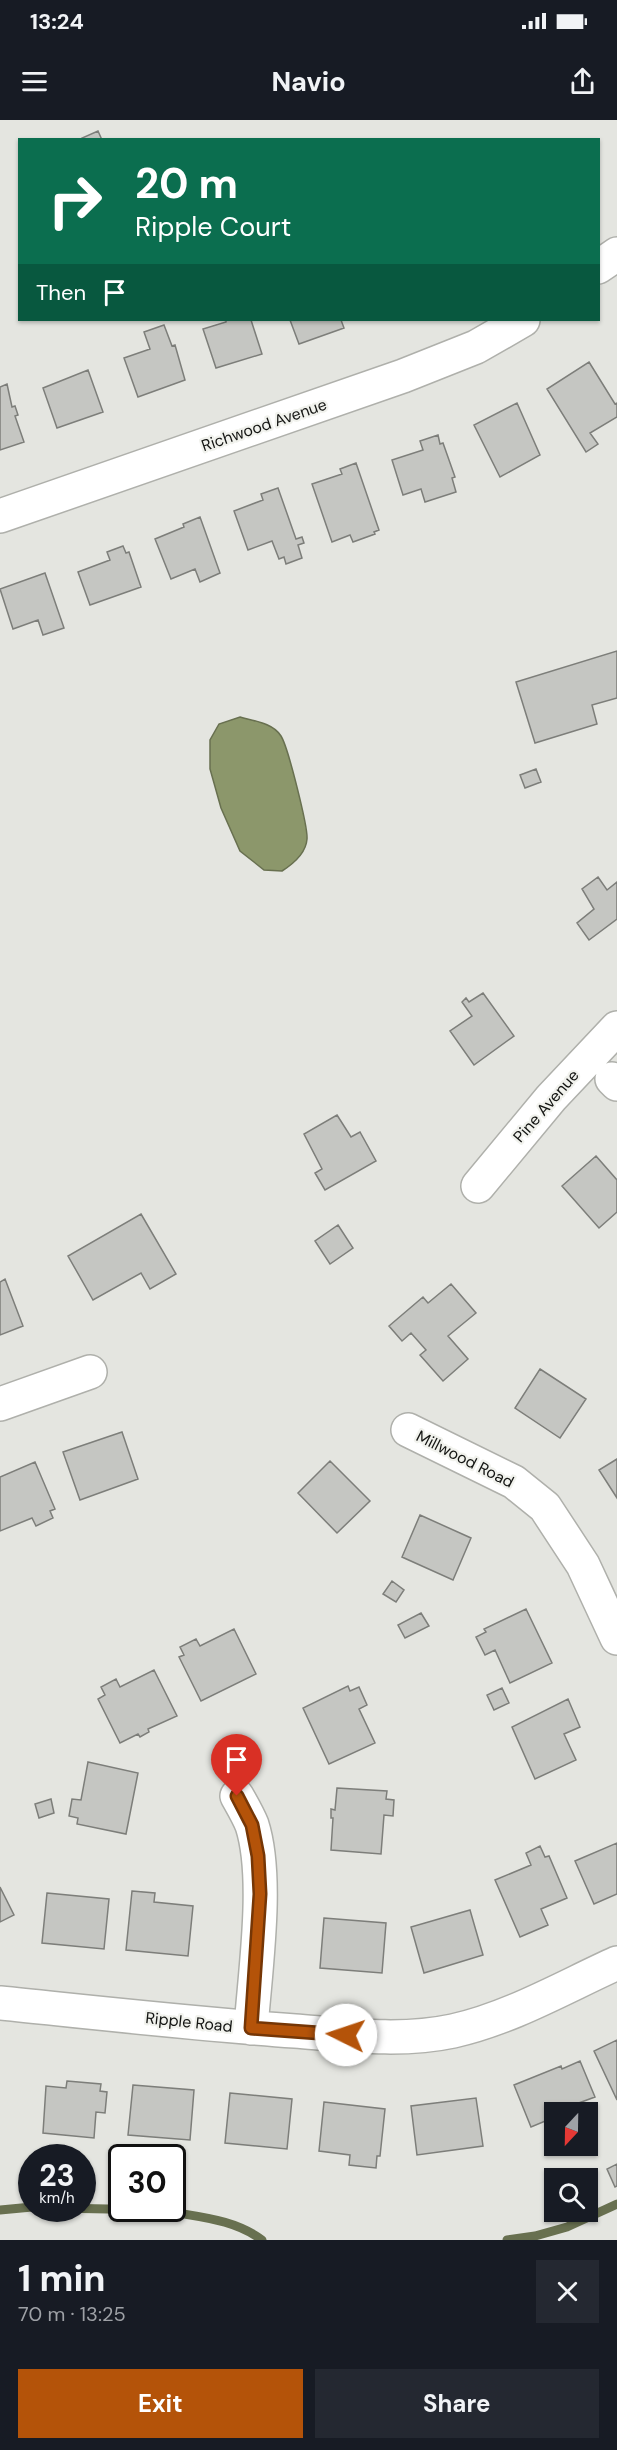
<!DOCTYPE html>
<meta charset="utf-8">
<style>
:root{--surface:#171b24;--page:#242831;--text:#f1f3f6;--muted:#9ea1a6;--accent:#b45309}
body{margin:0;font-family:"DM Sans",sans-serif;background:var(--page);color:var(--text);height:100vh;display:flex;flex-direction:column;font-size:22px;white-space:nowrap}
*{box-sizing:border-box;margin:0}
p{font-size:20px;color:var(--muted)}
.icon{flex:none;width:33px;height:33px;fill:none;stroke:currentColor;stroke-width:2;stroke-linecap:round;stroke-linejoin:round}
.map{position:relative;height:2120px;overflow:hidden}
.details{display:flex;flex-direction:column;background:var(--surface);flex:1}
.details>*{flex:none}
.hud{position:absolute;left:18px;top:18px;width:582px;height:183px;border-radius:0px;box-shadow:0 2px 4px #0004;background:#0b6e4f;color:#fff;overflow:hidden}
.needle{width:39px;rotate:202deg}
.buttons{position:absolute;left:544px;top:1982px;display:grid;gap:12px}
.buttons a{display:grid;place-items:center;width:54px;height:54px;border-radius:0px;background:var(--surface);box-shadow:0 2px 4px #0004;font-size:30px}
.speed{position:absolute;left:18px;top:2024px;display:flex;gap:12px;font-size:30px;font-weight:700;text-align:center}
.speed>*{display:grid;place-content:center;width:78px;height:78px;border-radius:50%;background:var(--surface);box-shadow:0 2px 4px #0004;line-height:1}
.speed small{font-size:15px;font-weight:400}
.speed .limit{border:3px solid #111;border-radius:9px;background:#fff;color:#111}
.pin{position:absolute;display:grid;place-items:center;width:51px;height:51px;color:#fff;margin:-62px -26px;border-radius:50% 50% 50% 0;rotate:-45deg;box-shadow:0 0 6px #0007}
.pin .icon{rotate:45deg}
.me{position:absolute;width:66px;margin:-33px;rotate:274deg;stroke-linejoin:round;filter:drop-shadow(0 0 4px #0008)}
.turn{display:flex;align-items:center;gap:21px;height:126px;padding:0 18px;font-size:27px}
.turn .icon{width:78px;height:78px;stroke-width:2.5}
.turn b{display:block;font-size:42px;line-height:51px}
.then{display:flex;align-items:center;height:57px;padding:0 18px;background:#0003;gap:12px;font-size:22px}
.round{display:grid;place-items:center;flex:none;width:63px;height:63px;border-radius:0px;background:var(--page)}
.head{display:flex;align-items:center;justify-content:space-between;height:102px;padding:0 18px}
h1{font-size:36px;font-weight:700;line-height:45px}
.button{display:flex;gap:12px;margin-top:auto;padding:12px 18px}
.button a{flex:1;height:69px;border-radius:0px;background:var(--accent);color:#fff;font-size:24px;font-weight:700;line-height:69px;text-align:center}
.button a+a{background:var(--page);color:var(--text)}
.status{display:flex;justify-content:space-between;align-items:center;height:42px;padding:0 30px;background:var(--surface);direction:ltr}
.status svg{height:16px;fill:currentColor}
header{display:flex;justify-content:space-between;align-items:center;height:78px;padding:0 18px;background:var(--surface);font-size:27px;font-weight:700}
.map>svg:first-child{display:block}
</style>
<div class="status"><b>13:24</b><svg viewBox="0 0 49 12"><path d="M0 12V9h3v3zM5 12V6h3v6zM10 12V3h3v9zM15 12V0h3v12zM26 1h20v11H26zM47 4h2v5h-2z"/></svg></div>
<header><svg class="icon" aria-label="menu" viewBox="0 0 24 24"><path d="M4 6h16M4 12h16M4 18h16"/></svg>Navio<svg class="icon" aria-label="share" viewBox="0 0 24 24"><path d="M12 15V3M7 8l5-5 5 5M5 13v7h14v-7"/></svg></header>
<div class="map">
<svg width="617" height="2120" viewBox="0 0 617 2120">
<rect width="100%" height="100%" fill="#e4e5e0"/>
<path fill="#8c976b" stroke="#687050" stroke-width="1.5" d="M240,597C254,601 273,603 281,616C288,627 308,707 307,719C306,734 293,744 282,751L264,750L240,731L221,688L210,649V620L219,604Z"/>
<g fill="none" stroke-linecap="round" stroke-linejoin="round">
<path stroke="#687050" stroke-width="9" d="M56,2088L108,2089L122,2085
M152,2088C189,2097 230,2096 262,2120
M0,2090L32,2087
M507,2120L535,2116L567,2107L617,2084"/>
</g>
<path fill="#c5c6c2" stroke="#7d7e7a" stroke-width="1.5" d="M98,11L102,20H83L82,18Z
M226,200H251L262,234L216,248L203,209L226,202Z
M290,200H341L344,208L299,224Z
M164,205L172,226L175,225L185,260L138,277L124,238L150,229L144,212Z
M589,242L615,284L617,283V297L590,313L598,324L586,332L547,269Z
M88,250L103,292L57,308L43,268Z
M7,264L12,287L15,286L18,295L15,296L24,322L0,330V267Z
M517,283L540,335L500,357L474,305Z
M438,315L440,324L443,323L455,357L452,358L456,372L425,382L421,369L403,375L392,340L423,330L420,321Z
M356,343L379,410L374,412L375,414L353,422L350,415L332,422L312,364L342,354L340,349Z
M278,368L296,419L302,417L304,423L298,425L302,438L286,444L284,437L279,439L272,421L248,430L234,391L263,380L261,374Z
M200,397L220,453L200,462L195,449L171,459L155,419L184,407L183,404Z
M123,426L126,433L129,432L141,467L90,485L78,452L110,440L107,432Z
M45,453L64,508L43,515L38,500L13,509L0,469Z
M617,531V578L592,585L597,604L535,623L516,562Z
M536,649L541,662L525,668L520,655Z
M598,757L607,770L617,762V799L589,820L577,803L594,789L582,769Z
M483,873L514,916L474,945L450,911L472,896L462,882L466,878L469,882Z
M337,995L351,1017L360,1012L376,1041L325,1070L315,1053L322,1049L304,1014Z
M596,1036L617,1060V1092L599,1108L562,1066Z
M141,1094L176,1154L150,1169L141,1153L93,1180L68,1136Z
M338,1105L353,1128L330,1144L315,1121Z
M5,1159L23,1206L0,1215V1162Z
M451,1164L476,1193L448,1216L468,1239L443,1261L420,1235L426,1230L411,1213L402,1221L389,1206L423,1177L428,1183Z
M540,1249L586,1279L560,1318L515,1288Z
M122,1312L138,1359L80,1380L63,1332Z
M617,1339V1378L599,1350Z
M330,1341L370,1381L337,1413L298,1373Z
M35,1342L55,1389L50,1391L53,1398L36,1406L32,1398L0,1411V1357Z
M420,1395L471,1418L453,1460L402,1437Z
M392,1461L404,1470L396,1482L383,1474Z
M526,1489L552,1543L510,1563L495,1530L485,1535L476,1517L486,1512L484,1509Z
M421,1493L429,1506L405,1518L398,1505Z
M234,1509L256,1554L201,1581L179,1537L184,1535L180,1527L196,1519L200,1526Z
M154,1550L177,1596L148,1609L149,1612L140,1617L138,1614L120,1623L98,1579L105,1575L101,1567L116,1559L120,1567Z
M348,1566L350,1571L359,1567L367,1585L359,1589L375,1623L329,1644L303,1588Z
M502,1568L509,1583L494,1590L487,1575Z
M568,1579L580,1607L564,1614L576,1640L535,1659L512,1607Z
M88,1642L138,1653L126,1714L77,1704L78,1698L69,1696L72,1679L81,1680Z
M337,1668L387,1671L386,1679L394,1680L393,1696L384,1695L381,1734L331,1730L333,1698H331V1689L335,1690Z
M51,1679L54,1693L39,1698L35,1684Z
M617,1723V1774L594,1784L575,1741Z
M540,1726L545,1737L549,1736L567,1778L541,1789L548,1805L520,1817L495,1760L531,1745L526,1733Z
M0,1767L14,1795L0,1802Z
M132,1771L155,1773L154,1782L193,1786L188,1836L126,1830Z
M47,1773L109,1779L104,1829L42,1823Z
M470,1790L483,1835L424,1853L411,1807Z
M324,1798L386,1803L382,1853L320,1848Z
M617,1920V1980L594,1931Z
M580,1941L595,1977L576,1984L578,1988L568,1992H555V1997L531,2007L514,1965L561,1946L562,1949Z
M67,1961L101,1964L100,1971L107,1972L105,1993L96,1992L94,2018L43,2013L46,1966L66,1968Z
M133,1965L194,1970L190,2020L128,2015Z
M230,1973L292,1979L287,2029L225,2023Z
M476,1978L483,2026L417,2035L411,1986Z
M324,1982L385,1989L380,2036H377L376,2048L349,2045L350,2035L319,2031Z
M617,2044V2066L615,2067L607,2049Z"/>
<g fill="none" stroke-linecap="round" stroke-linejoin="round">
<defs>
<path id="street" d="M598,147L617,134
M0,396L403,256L476,227L523,200
M612,959L617,964
M478,1066L551,978L617,908
M0,1284L90,1252
M408,1310L514,1362L545,1387L583,1445L617,1518
M237,1676C242,1685 248,1695 252,1705C269,1758 255,1851 251,1908
M0,1883C98,1893 196,1904 295,1911C347,1915 402,1922 453,1911C511,1898 564,1867 617,1843"/>
</defs>
<use href="#street" stroke="#afb0ab" stroke-width="36"/>
<use href="#street" stroke="#fff" stroke-width="33"/>
</g>
<g fill="none" stroke-linecap="round" stroke-linejoin="round">
<defs>
<path id="route" d="M237,1676L252,1705L258,1736L260,1774L251,1908L346,1915"/>
</defs>
<use href="#route" stroke="#753606" stroke-width="15"/>
<use href="#route" stroke="#b45309" stroke-width="10"/>
</g>
<g text-anchor="middle" dominant-baseline="central" stroke-width="4.5" stroke-linejoin="round" paint-order="stroke">
<g font-size="16" fill="#131412" stroke="#f1f2ed">
<text transform="translate(264 305) rotate(-19)">Richwood Avenue</text>
<text transform="translate(546 986) rotate(-49)">Pine Avenue</text>
<text transform="translate(465 1339) rotate(27)">Millwood Road</text>
<text transform="translate(189 1902) rotate(6)">Ripple Road</text>
</g>
</g>
</svg>
<div class="buttons">
<a><svg class="needle" viewBox="-14 -14 28 28"><path d="M0-13l5 13h-10z" fill="#e53935"/><path d="M0 13l5-13h-10z" fill="#9ea1a6"/></svg></a>
<a><svg class="icon" aria-label="search" viewBox="0 0 24 24"><circle cx="10" cy="10" r="6"/><path d="M15 15l6 6"/></svg></a>
</div>
<div class="speed"><div>23<small>km/h</small></div><div class="limit">30</div></div>
<div class="pin" style="left:237px;top:1676px;background:#d93025"><svg class="icon" aria-label="arrive" viewBox="0 0 24 24"><path d="M6 21V4h12l-3 4 3 4H6"/></svg></div>
<svg class="me" style="left:346px;top:1915px" viewBox="-20 -20 40 40"><circle r="19" fill="#fff"/><path d="M0-13L10 11 0 6-10 11z" fill="#b45309"/></svg>
<div class="hud">
<div class="turn"><svg class="icon" aria-label="right" viewBox="0 0 24 24"><path d="M7 20v-9h11M14 6l5 5-5 5"/></svg><div><b>20 m</b>Ripple Court</div></div>
<div class="then">Then<svg class="icon" aria-label="arrive" viewBox="0 0 24 24"><path d="M6 21V4h12l-3 4 3 4H6"/></svg></div>
</div>
</div>
<section class="details">
<div class="head"><div><h1>1 min</h1><p>70 m · 13:25</p></div><a class="round"><svg class="icon" aria-label="close" viewBox="0 0 24 24"><path d="M6 6l12 12M18 6L6 18"/></svg></a></div>
<div class="button"><a>Exit</a><a>Share</a></div>
</section>
